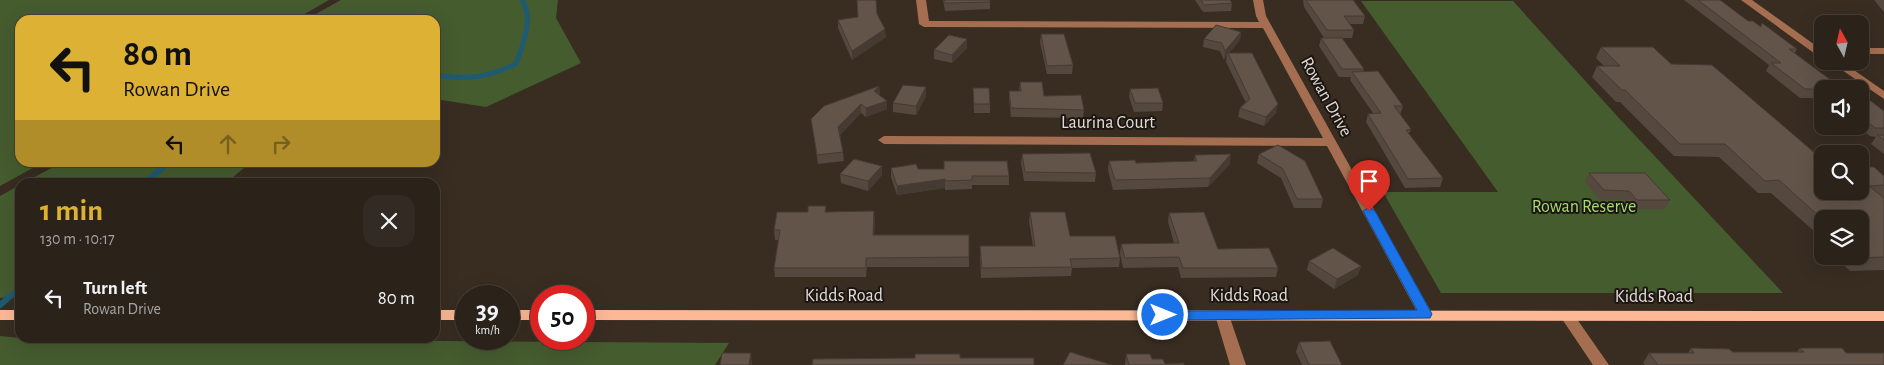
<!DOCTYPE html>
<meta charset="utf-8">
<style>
:root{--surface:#2b221a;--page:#332a23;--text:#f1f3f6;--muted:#a6a4a2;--line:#473f39;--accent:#ddb133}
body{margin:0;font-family:"Alegreya Sans",sans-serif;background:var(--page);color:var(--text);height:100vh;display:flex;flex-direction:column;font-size:19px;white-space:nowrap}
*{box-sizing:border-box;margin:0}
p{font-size:16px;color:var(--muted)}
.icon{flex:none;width:28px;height:28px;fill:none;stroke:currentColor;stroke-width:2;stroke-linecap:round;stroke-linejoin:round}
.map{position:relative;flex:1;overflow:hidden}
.details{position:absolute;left:15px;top:178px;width:425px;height:165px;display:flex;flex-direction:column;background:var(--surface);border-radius:15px;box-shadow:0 5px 20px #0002,0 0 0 1px var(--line)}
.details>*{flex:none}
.top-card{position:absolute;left:15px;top:15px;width:425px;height:152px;border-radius:15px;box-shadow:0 5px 20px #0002,0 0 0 1px var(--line);background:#ddb133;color:#111;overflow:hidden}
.needle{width:32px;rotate:352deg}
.controls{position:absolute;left:1814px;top:15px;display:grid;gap:10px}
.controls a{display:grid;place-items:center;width:55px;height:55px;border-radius:10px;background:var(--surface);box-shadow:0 5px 20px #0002,0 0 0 1px var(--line);font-size:25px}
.speed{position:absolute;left:455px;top:285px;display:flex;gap:10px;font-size:25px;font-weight:700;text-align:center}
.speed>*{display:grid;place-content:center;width:65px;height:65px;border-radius:50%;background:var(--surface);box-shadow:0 5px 20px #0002,0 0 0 1px var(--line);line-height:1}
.speed small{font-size:12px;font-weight:400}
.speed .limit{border:8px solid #d22;background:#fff;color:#111}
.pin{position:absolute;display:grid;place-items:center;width:42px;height:42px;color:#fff;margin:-51px -21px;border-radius:50% 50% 50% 0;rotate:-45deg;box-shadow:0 0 5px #0007}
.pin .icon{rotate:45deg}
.me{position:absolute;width:55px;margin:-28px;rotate:90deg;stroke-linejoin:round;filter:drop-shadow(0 0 4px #0008)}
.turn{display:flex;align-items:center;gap:18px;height:105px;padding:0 25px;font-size:22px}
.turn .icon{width:65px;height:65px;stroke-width:2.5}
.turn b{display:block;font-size:35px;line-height:42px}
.lanes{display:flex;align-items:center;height:48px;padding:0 25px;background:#0003;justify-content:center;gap:25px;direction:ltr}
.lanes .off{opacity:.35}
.round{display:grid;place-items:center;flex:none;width:52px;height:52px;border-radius:15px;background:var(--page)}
.summary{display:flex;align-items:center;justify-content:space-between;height:85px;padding:0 25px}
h1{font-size:30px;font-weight:600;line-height:38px;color:var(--accent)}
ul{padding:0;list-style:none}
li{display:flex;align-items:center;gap:15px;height:70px;padding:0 25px}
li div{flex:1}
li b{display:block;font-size:19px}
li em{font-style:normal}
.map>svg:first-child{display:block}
</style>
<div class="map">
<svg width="1884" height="365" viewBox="0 0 1884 365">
<rect width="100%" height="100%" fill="#392d22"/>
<path fill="#455c2f" d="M0,0H329L294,20H20V162L42,163L0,186Z
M341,0H558L556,18L581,63L486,107L435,99V20H305Z
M1361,1H1513L1618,117L1783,293H1441L1383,192H1498Z
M61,163V162L250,163L227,182H25Z
M20,185V297L0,298V196Z
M0,336L20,338L729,343L715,365H0Z"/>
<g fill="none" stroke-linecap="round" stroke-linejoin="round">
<path stroke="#1f5a73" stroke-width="5" d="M435,75C468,80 485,78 516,64C523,44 534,20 522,0"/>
<path stroke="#1f5a73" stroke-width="6" d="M146,182L169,162
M0,305L20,288"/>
<path fill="#a56e51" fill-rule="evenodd" d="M916,0H926L929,21L1259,22L1256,16L1253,0H1263L1266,16L1433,315L1431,319H1421L1327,146L884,144L878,140L884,136L1323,138L1263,28L924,27L919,24Z
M1741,0H1752L1822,50V57L1818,56Z
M1860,48H1884V54H1860Z
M1829,61H1841L1884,91V99Z
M1222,310L1227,311L1229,315L1246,365H1230L1215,315L1217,311Z
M1567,311L1572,312L1609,365H1593L1560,316L1562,312Z"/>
<path fill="#fdb996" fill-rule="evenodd" d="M0,310H20V320H0Z
M435,310H466V320H435Z
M509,310H541V320H509Z
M584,310L1884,311V321L584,320Z"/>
</g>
<path fill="#54483f" d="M943,0H990V9L945,11Z
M1195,0H1230L1232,3L1231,11L1203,12Z
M1303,0H1353L1365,16L1363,24H1349L1354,30L1352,38H1342L1364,69L1363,72L1403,106L1400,115L1411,129L1409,134L1443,178L1440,187L1405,188L1366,122L1368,114L1373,113L1350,80L1351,77H1339L1319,46L1321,38H1324L1304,7Z
M1684,0H1720L1748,21L1760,26L1762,23L1797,49L1795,53L1822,89V98H1800L1766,71L1769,65Z
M1874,0H1884V12Z
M858,17L886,37L852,60L838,28V20Z
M1241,32L1240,40L1229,53L1276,113L1264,126L1238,117L1240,108L1246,103L1226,62L1227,55L1224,60L1220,51L1203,47L1204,39Z
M1041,34L1073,65L1072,74H1047L1040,42Z
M967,39V48L952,63L934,59V50Z
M1601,47L1671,64L1822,191L1884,176V197H1883L1884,198V270L1850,271L1834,256H1860L1822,219V241L1814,233L1815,232L1771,193H1758L1719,157L1674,156L1620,102H1616L1592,77L1597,66H1604L1596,58Z
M1020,82L1044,96L1084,110L1083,118L1011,117L1009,99V91H1019Z
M879,86L880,94L879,95L887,109L866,117L861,113L840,135L843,152L844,161L818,164L811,119Z
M973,88L990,104V113H974Z
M1130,89L1163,103L1162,111L1134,112L1129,97Z
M1860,93L1884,111V154L1871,144L1876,137L1870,136L1857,126H1860Z
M926,96L916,115L893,112V103Z
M1022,154L1096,173L1095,182L1024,181L1021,163Z
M1259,154L1305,161L1323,199L1321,208H1294L1281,178L1257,163Z
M1195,155L1230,164L1208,187L1113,190L1108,170L1109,161L1136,163L1194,161Z
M944,161L1009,176V185H972V189L945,190V188L897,195L891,177V168L918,169H944Z
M1589,173L1670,200L1665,209H1632L1625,200H1600L1585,182Z
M840,174L882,175L868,191L841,183Z
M874,211V235H969V267H867L866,277H775L774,268L779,240H775L774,230L826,212Z
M1030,212L1070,236L1120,258L1119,267L1072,268L1071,276L981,278L980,256V246H1033L1029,221Z
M1169,213L1218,249L1278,268L1276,277L1181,278L1178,267L1123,268L1120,254L1121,244L1174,243L1168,222Z
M1309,261L1361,266L1358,275L1334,289L1307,270Z
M1299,342L1342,365H1302L1296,352Z
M1691,348L1733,352H1797L1800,348L1846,353L1884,365H1645L1643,363L1649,353H1688Z
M1126,354L1152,359L1165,364L1184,365H1125Z"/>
<path fill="#453b33" d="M885,29L886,37L852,60V51Z
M1241,32L1240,40L1228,54V53L1227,55L1224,60L1225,51Z
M967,39V48L952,63V55Z
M879,86L880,94L874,100V91Z
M926,87V96L916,115V106Z
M887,101V109L866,117V108Z
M861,104V113L839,136L838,127Z
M1278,104L1276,113L1264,126L1266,117Z
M1231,154L1230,164L1208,187L1210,178Z
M882,166V175L868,191V181Z
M945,179V188L897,195V186Z
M874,211L875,221L874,244L873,235Z
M1361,266L1358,275L1334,289L1337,279Z
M751,353L752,363V365H749Z"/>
<path fill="#625449" stroke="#453b33" d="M857,0H876L877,14L885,29L852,51L838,20L858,17Z
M944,0H990V2L945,3Z
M1201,0H1230L1232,3L1204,5Z
M1306,0H1353L1365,16H1344L1354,30H1327Z
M1698,0H1720L1748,21H1753L1761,27L1762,23L1797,49H1789L1843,89H1805L1771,63H1781Z
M1216,25L1241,32L1225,51L1222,43L1204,39Z
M1041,34H1064L1073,65L1047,66Z
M949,35L967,39L952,55L934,50Z
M1321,38H1342L1364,69H1342Z
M1601,47H1653L1671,64L1712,65L1822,159V191H1860V167H1874L1884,176V185L1869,186L1884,198V257L1858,258L1857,256H1860V219H1822L1779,180L1765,181L1725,144H1680L1625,90H1622L1597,66H1620Z
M1228,53H1252L1278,104L1266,117L1240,108L1250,99Z
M1378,71L1403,106H1394L1411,129L1406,130L1443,178L1408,179L1368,114L1381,113L1352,72Z
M1020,82H1042L1044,96L1081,95L1084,110L1011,108L1009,91H1021Z
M903,85L926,87L916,106L893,103Z
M879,86L874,91L887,101L866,108L861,104L838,127L843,152L817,155L811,119L824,106Z
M973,88H989L990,104H974Z
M1158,88L1163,103H1135L1130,89Z
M1860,93L1884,111V128H1875L1860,116Z
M1877,135H1884V140Z
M1278,145L1305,161L1323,199H1297L1283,169L1259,154Z
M1090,153L1096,173L1025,172L1022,154Z
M1231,154L1210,178L1115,180L1109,161L1135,160L1136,163L1197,161L1195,155Z
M854,159L882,166L868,181L840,174Z
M944,161H1007L1009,176H972V180L945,181V179L897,186L891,168L916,164L918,169H944Z
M1589,173H1645L1670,200H1637L1629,191L1604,190Z
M808,206H826L825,212L874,211L873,235H969V257L866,258V268H774L780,230H774L777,212H808Z
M1030,212H1065L1070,236H1115L1120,258L1070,259L1072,267L982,268L980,246H1035Z
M1204,212L1218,249L1269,248L1278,268H1183L1179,257L1125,258L1121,244L1179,243L1169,213Z
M1333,248L1361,266L1337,279L1309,261Z
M1330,341L1342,365H1309L1299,342Z
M1691,348L1729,349L1733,352H1804L1800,348H1842L1846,353H1884V365H1658L1649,353H1694Z
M1070,352L1112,365H1063Z
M722,353H751L749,365H720Z
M915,354H960V358H1034V365H812L813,359L915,358Z
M1126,354H1150L1152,359H1163L1165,364L1184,363V365H1129Z"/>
<path fill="#1a73e8" stroke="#114b97" d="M1369,207L1375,211L1432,314L1430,318L1163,320L1158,319L1156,315L1158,312L1163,311L1417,310L1363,211Z"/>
<g text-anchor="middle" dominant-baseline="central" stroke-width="4" stroke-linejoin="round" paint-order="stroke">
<g font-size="18" fill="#e4dbd5" stroke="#1c1612">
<text transform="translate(1326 97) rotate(61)">Rowan Drive</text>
<text x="1108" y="123">Laurina Court</text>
<text x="844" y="296">Kidds Road</text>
<text x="1249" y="296">Kidds Road</text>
<text x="1654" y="297">Kidds Road</text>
</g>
<g font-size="18" fill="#a6dc6e" stroke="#1c1612">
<text x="1584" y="207">Rowan Reserve</text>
</g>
</g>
</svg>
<div class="controls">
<a><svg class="needle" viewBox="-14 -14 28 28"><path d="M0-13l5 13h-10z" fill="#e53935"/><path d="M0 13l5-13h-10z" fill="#a6a4a2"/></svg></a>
<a><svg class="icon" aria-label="sound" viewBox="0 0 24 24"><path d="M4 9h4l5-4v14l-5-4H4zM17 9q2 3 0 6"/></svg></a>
<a><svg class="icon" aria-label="search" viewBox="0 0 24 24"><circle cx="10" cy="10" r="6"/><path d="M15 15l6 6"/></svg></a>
<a><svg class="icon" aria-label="layers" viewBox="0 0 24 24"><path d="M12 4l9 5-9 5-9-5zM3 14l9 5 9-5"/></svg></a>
</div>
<div class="speed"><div>39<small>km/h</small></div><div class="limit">50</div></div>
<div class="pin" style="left:1369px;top:211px;background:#d93025"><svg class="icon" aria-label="arrive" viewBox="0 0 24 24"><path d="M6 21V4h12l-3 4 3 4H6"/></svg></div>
<svg class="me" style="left:1163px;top:315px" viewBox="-20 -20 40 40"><circle r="17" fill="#1a73e8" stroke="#fff" stroke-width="3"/><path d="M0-11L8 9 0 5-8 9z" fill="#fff"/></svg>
<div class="top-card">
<div class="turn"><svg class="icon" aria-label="left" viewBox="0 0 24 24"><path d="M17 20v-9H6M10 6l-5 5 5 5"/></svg><div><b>80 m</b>Rowan Drive</div></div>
<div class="lanes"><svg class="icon" aria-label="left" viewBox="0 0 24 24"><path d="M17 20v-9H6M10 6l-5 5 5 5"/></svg><svg class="icon off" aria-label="ahead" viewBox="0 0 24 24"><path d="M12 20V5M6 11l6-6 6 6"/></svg><svg class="icon off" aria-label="right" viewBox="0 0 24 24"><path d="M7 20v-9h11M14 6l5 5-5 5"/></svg></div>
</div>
<section class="details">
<div class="summary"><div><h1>1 min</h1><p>130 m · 10:17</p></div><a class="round"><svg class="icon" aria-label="close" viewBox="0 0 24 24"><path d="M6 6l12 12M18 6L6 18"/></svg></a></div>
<ul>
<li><svg class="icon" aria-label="left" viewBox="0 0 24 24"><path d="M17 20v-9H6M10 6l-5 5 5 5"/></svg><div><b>Turn left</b><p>Rowan Drive</p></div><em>80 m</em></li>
</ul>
</section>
</div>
